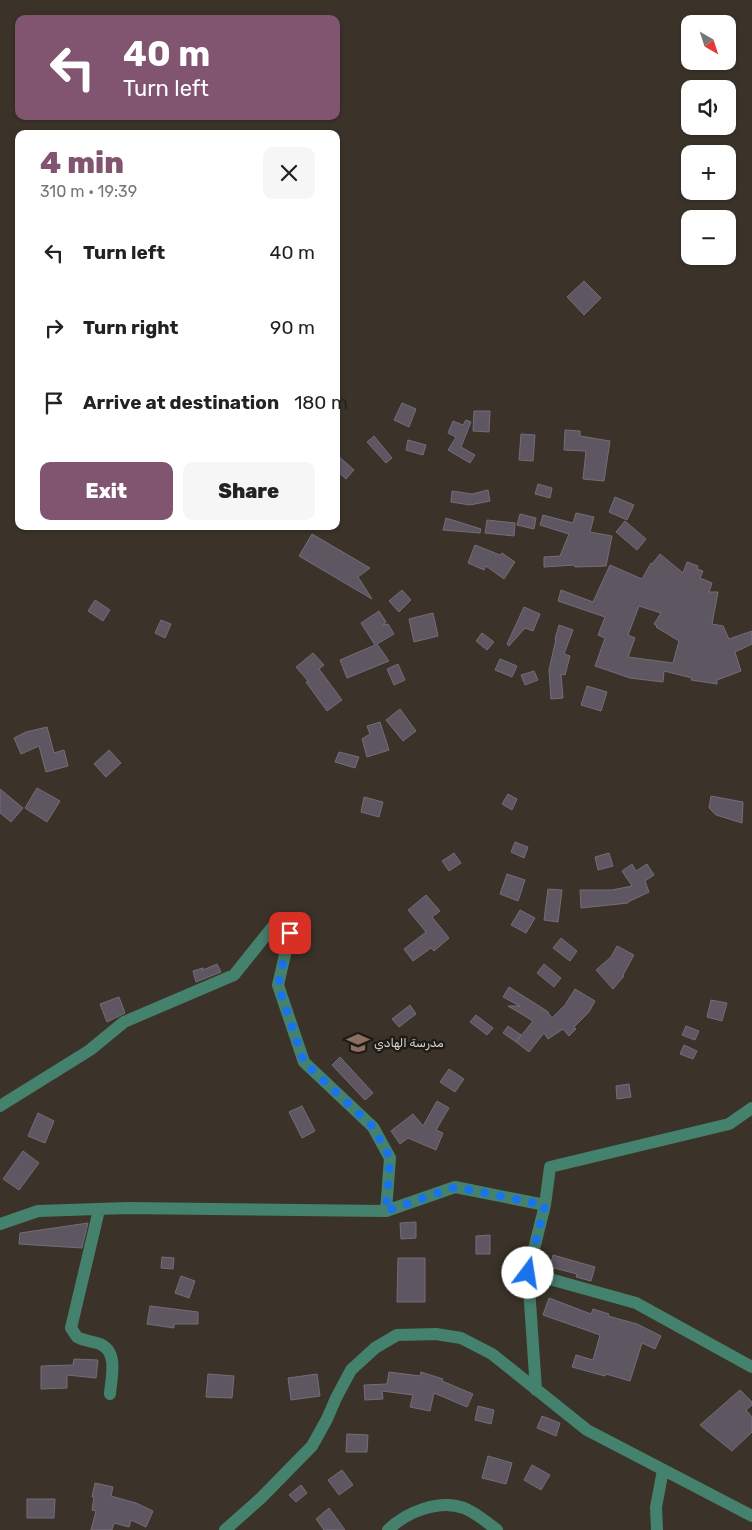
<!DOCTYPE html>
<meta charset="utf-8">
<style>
:root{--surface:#fff;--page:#f6f6f6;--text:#222;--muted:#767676;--accent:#815470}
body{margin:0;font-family:Rubik,"Noto Naskh Arabic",sans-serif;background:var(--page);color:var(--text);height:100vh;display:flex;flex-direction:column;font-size:19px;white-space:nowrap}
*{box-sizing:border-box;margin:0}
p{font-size:16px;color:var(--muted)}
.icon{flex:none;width:28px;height:28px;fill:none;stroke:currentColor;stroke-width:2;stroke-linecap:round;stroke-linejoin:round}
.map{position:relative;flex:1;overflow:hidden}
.side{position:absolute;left:15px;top:130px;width:325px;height:400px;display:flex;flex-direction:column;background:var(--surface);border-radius:10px;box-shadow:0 1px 4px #0004}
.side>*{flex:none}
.guide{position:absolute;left:15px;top:15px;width:325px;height:105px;border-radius:10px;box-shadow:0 1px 4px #0004;background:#815470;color:#fff;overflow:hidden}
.needle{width:32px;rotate:141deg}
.buttons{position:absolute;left:681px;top:15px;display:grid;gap:10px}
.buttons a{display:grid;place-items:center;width:55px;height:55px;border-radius:10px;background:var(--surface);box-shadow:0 1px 4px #0004;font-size:25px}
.pin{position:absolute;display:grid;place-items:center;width:42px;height:42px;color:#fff;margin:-21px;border-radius:10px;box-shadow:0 2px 8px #0006}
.me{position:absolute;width:55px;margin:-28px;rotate:14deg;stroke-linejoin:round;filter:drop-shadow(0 0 4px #0008)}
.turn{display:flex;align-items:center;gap:18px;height:105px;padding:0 25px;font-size:22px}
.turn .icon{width:65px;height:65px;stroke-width:2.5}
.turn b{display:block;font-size:35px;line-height:42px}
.round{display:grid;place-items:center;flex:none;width:52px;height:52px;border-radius:10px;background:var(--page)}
.overview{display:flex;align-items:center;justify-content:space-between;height:85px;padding:0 25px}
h1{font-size:30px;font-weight:800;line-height:38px;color:var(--accent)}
.button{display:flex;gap:10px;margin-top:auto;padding:10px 25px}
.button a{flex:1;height:58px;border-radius:10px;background:var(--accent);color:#fff;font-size:20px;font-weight:800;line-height:58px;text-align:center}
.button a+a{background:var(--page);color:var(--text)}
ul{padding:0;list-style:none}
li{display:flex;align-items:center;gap:15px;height:75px;padding:0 25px}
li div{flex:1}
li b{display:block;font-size:19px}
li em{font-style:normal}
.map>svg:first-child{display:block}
</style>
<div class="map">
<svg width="752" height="1530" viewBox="0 0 752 1530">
<rect width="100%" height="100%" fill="#3b3329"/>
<path fill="#5e5762" stroke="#746d78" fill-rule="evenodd" d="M584,281L601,298L584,315L567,297Z
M402,403L416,409L409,427L394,420Z
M474,411H490L489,432L473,431Z
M466,420L471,422L461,447L475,455L470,463L448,450L456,437L448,433L453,421L463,425Z
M565,430L580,431V436L610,441L604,481L583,479L586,451L564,450Z
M521,434L535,435L533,461L519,460Z
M374,436L392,458L386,463L367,442Z
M408,440L426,445L423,455L406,450Z
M336,454L354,470L346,479L336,470Z
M538,484L552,488L550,498L535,494Z
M488,490L490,501L470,505L451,502L452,491L472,494Z
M615,497L634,505L627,520L609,512Z
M576,513L594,517L590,532L612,536L606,566L575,567L574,565L544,567V557L560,556L569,534L540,525L543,515L573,523Z
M520,514L536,518L534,529L517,525Z
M446,518L481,529L480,533L443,530Z
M487,520L515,523L514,536L485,533Z
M625,521L646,539L637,550L616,532Z
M312,534L370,568L358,577L372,599L299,556Z
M475,545L500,555L502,553L515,562L504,579L486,566L484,570L468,563Z
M660,554L683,573L687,562L698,566L697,569L703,571L700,578L712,583L709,592H718L712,624L723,626L729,639L752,631V644L735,652L741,671L717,680V684L691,680L692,678L664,671L663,682L630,678L595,666L605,638L598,635L605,617L558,601L561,590L593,602L610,565L642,579L651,563L652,564ZM639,606L661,613L654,624L657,626L656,627L679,641L673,663L628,657L635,638L628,635Z
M402,590L411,600L399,612L389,601Z
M95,600L110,610L103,621L88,611Z
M524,607L540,614L533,631L525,628L509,646L507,644Z
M379,611L386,622L383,625L388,624L394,634L377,644L389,661L347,678L340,660L375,645L361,623Z
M433,613L438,636L414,642L409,619Z
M161,620L171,624L165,638L155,633Z
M559,625L573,630L564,654L570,656L565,675L561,674L563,698L551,699L549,670L556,639H555Z
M482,633L494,642L487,650L476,641Z
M313,653L324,665L319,669L342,700L327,711L306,682L308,681L296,667Z
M500,659L517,666L512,677L495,670Z
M398,664L405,680L394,685L387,669Z
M534,671L538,680L525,685L521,675Z
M587,686L607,692L601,711L581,705Z
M400,709L416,731L403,741L386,720Z
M380,722L389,750L367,757L362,739L370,734L367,726Z
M47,727L54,753L64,750L68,766L46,772L39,746L21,754L14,738L26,732Z
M109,750L121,763L106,777L94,764Z
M339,752L359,757L355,768L335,762Z
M37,788L60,801L47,822L25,808Z
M0,789L23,808L11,822L0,813Z
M508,794L517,799L512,810L502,804Z
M711,796L743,802L742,823L716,815L709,808Z
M364,797L383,802L379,817L361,812Z
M515,842L528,847L524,858L511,852Z
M454,853L461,863L449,871L442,861Z
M609,853L613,866L598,870L595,857Z
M632,864L636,871L647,864L654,875L645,881L649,892L628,902V903L581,908L580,890H612L632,886L622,871Z
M507,874L525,880L518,901L500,894Z
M548,889L562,890L558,922L544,920Z
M426,895L440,911L432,917L449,938L434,951L431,948L413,961L404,949L426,932L408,910Z
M520,910L535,918L526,933L511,925Z
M561,938L577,951L570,961L553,948Z
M617,946L634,955L623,975L624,976L613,989L596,970L611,957Z
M217,964L221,972L196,982L193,971L203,968V970Z
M544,964L561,978L554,987L537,973Z
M509,987L547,1011L552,1018L565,1005L575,989L595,1001L589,1012L574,1027L576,1029L569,1036L563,1029L548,1039L544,1033L529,1052L516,1042L533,1021L508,1006H520L503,997Z
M119,997L125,1013L107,1022L100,1004Z
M711,1000L727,1003L722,1021L707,1017Z
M410,1005L416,1014L399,1027L392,1019Z
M476,1015L493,1028L487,1035L470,1022Z
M508,1026L521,1035L516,1042L503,1033Z
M686,1026L699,1031L695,1040L682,1035Z
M684,1045L697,1051L693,1059L680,1054Z
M340,1057L373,1093L365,1100L332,1065Z
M449,1069L464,1079L455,1092L440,1082Z
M629,1084L631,1097L617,1099L616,1086Z
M437,1101L449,1108L436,1130L443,1133L436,1150L408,1138L400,1144L391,1131L413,1114L423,1126Z
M302,1106L315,1131L302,1138L289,1112Z
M38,1113L54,1121L45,1143L28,1136Z
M23,1151L39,1163L19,1190L3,1179Z
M416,1222V1238L401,1239L400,1223Z
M88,1223L82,1248L19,1244L20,1233Z
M490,1235V1254H476V1236Z
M553,1255L595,1267L591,1281L576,1277L577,1274L550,1267Z
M162,1257L174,1258L173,1269L161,1268Z
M398,1258H425V1302H397Z
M181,1276L195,1281L189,1298L175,1293Z
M549,1298L591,1314L593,1309L609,1314L608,1316L637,1324L661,1336L655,1349L642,1343L630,1381L606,1374L605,1376L572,1367L576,1355L593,1360L600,1335L543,1315Z
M150,1306L198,1312V1324H174V1328L147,1324Z
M74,1359L98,1360L96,1378L67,1375V1388L41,1389V1366L73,1365Z
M389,1372L420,1376L421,1372L443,1379L442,1381L473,1394L467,1407L434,1393L430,1411L410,1407L413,1395L382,1391L383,1399L365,1400L364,1385L387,1384Z
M208,1374L234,1376L232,1398L206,1397Z
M317,1374L320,1396L291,1400L288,1378Z
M740,1390L752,1402V1405L746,1410L752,1417V1432L732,1451L700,1425Z
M478,1406L494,1410L491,1424L475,1420Z
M542,1416L560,1423L556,1436L537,1428Z
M347,1434L368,1435L367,1452H346Z
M488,1456L512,1463L506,1484L482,1478Z
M532,1465L550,1475L541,1490L524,1480Z
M342,1470L353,1485L339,1495L328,1480Z
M95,1483L113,1487L111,1496L136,1503L153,1511L146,1527L131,1520L129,1527L114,1523L112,1530H91L96,1511L92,1510L94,1497H92Z
M301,1485L307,1493L296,1502L289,1495Z
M27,1499H55L54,1518H27Z
M329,1508L345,1530H324L316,1519Z"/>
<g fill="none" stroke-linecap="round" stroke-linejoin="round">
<path stroke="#45826d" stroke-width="12" d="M0,1106L90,1050L124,1022L234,975L279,919L290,933L278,985L304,1062L373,1127L390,1158L386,1211L127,1208L38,1211L0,1224
M545,1205L550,1167L729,1124L752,1108
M99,1210L71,1328L77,1337C84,1341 92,1341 100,1344C119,1352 111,1378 110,1394
M386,1211L455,1187L545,1205L528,1273L536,1390
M528,1273L636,1303L752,1367
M225,1530L261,1498L312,1446L327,1419L336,1398L351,1370L375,1348L397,1335L436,1334L461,1338L492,1354L587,1430L752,1516
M388,1530C406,1512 439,1499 464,1508C476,1513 487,1522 497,1530
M657,1530L656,1507L663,1470"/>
</g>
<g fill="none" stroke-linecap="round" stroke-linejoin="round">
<path stroke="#1a73e8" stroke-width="9" stroke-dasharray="0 16.2" d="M290,933L278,985L304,1062L373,1127L390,1158L386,1211L455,1187L545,1205L528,1273"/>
</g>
<defs>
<symbol id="school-bare" viewBox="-9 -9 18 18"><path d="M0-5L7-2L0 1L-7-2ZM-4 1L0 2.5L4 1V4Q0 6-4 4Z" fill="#8d6e63" stroke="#1f1b17" stroke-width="2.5" paint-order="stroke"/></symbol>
</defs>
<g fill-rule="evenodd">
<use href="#school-bare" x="342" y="1027" width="32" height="32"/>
</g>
<g text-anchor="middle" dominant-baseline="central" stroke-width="5" stroke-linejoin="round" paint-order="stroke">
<g font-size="12" fill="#d8d3cd" stroke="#1f1b17" text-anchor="start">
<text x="374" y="1043">مدرسة الهادي</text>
</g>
</g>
</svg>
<div class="buttons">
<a><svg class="needle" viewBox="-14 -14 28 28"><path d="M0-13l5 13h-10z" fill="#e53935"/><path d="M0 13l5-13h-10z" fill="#767676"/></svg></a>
<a><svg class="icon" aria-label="sound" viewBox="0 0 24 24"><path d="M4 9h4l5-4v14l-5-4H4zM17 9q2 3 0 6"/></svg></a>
<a>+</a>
<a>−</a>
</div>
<div class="pin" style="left:290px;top:933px;background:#d93025"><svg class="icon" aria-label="arrive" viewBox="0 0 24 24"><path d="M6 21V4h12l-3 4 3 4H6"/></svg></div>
<svg class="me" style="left:528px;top:1273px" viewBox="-20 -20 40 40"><circle r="19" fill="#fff"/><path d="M0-13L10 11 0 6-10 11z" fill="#1a73e8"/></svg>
<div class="guide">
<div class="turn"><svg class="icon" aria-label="left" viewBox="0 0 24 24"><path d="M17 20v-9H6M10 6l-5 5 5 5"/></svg><div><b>40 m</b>Turn left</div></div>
</div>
<section class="side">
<div class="overview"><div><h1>4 min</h1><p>310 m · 19:39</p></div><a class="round"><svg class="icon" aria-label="close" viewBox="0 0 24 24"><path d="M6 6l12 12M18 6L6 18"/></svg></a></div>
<ul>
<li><svg class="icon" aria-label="left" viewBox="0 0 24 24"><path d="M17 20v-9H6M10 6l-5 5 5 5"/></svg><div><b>Turn left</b></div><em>40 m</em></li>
<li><svg class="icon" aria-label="right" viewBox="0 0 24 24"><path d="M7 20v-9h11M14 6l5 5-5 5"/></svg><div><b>Turn right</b></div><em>90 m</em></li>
<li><svg class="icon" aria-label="arrive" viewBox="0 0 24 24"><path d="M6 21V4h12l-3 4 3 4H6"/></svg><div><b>Arrive at destination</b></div><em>180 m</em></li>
</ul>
<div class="button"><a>Exit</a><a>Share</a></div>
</section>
</div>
